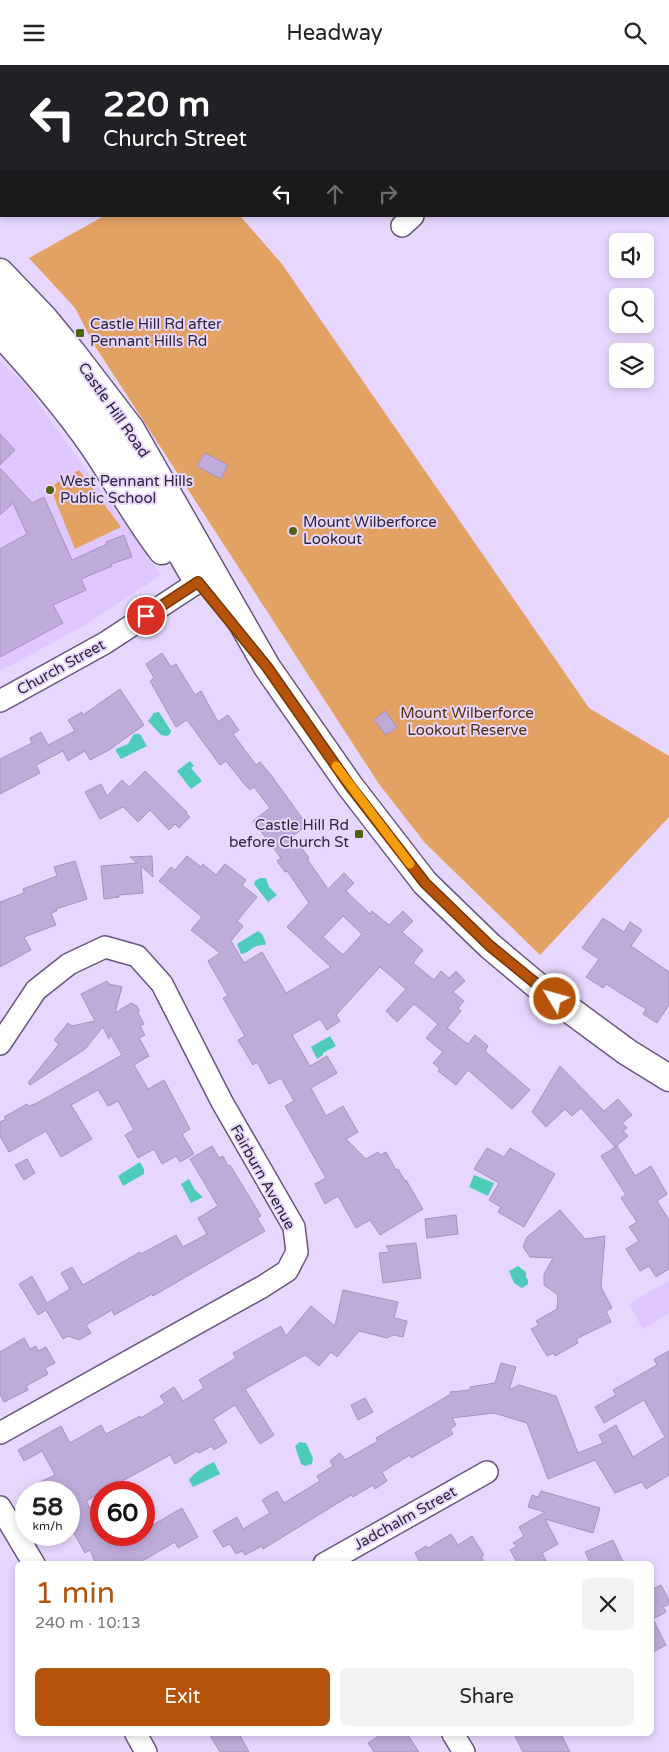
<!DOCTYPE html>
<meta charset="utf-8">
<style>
:root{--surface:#fff;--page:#f2f2f2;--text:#222;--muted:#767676;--accent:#b45309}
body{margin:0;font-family:"Varela Round",sans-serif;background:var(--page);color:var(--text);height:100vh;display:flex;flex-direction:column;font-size:19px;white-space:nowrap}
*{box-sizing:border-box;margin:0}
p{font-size:16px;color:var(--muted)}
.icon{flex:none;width:28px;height:28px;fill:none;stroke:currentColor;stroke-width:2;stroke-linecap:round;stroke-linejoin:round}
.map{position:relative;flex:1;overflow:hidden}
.sheet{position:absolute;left:15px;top:1496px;width:639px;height:175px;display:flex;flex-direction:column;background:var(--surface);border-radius:8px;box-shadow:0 2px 8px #0003}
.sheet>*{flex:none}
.guide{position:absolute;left:0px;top:0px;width:670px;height:152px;box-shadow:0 2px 8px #0003;background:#202124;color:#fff;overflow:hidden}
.controls{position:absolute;left:609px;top:168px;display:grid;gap:10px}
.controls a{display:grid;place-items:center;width:45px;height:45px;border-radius:8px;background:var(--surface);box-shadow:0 2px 8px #0003;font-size:25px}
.speed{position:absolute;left:15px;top:1416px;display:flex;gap:10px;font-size:25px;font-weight:700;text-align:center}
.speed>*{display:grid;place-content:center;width:65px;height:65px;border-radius:50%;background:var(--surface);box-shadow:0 2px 8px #0003;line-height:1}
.speed small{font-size:12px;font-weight:400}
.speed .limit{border:8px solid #d22;background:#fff;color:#111}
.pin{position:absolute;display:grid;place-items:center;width:42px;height:42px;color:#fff;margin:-21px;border:2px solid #fff;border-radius:50%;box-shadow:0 1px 5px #0007}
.me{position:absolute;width:55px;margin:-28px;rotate:307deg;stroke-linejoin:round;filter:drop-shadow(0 0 4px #0008)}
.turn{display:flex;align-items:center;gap:18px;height:105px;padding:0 20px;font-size:22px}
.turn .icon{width:65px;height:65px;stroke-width:2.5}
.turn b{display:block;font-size:35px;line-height:42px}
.lanes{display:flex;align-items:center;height:48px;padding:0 20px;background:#0003;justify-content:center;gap:25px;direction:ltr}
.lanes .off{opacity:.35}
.round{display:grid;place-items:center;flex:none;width:52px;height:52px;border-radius:8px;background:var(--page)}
.summary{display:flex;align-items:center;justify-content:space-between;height:85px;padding:0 20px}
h1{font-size:30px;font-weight:600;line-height:38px;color:var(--accent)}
.primary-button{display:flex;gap:10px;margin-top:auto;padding:10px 20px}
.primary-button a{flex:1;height:58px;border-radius:8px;background:var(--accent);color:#fff;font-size:20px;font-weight:600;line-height:58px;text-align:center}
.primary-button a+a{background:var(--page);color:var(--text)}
header{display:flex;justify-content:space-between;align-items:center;height:65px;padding:0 20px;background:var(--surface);font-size:22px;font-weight:600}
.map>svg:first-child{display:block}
</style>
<header><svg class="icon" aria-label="menu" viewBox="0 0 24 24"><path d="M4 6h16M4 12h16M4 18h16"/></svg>Headway<svg class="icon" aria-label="search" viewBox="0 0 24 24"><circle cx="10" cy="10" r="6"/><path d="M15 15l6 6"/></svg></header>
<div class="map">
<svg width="669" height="1687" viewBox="0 0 669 1687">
<rect width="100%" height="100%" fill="#e7d7fe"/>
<path fill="#dec8ff" d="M0,296L24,318L161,510L84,561L0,606Z
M669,1215V1248L643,1264L629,1239Z"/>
<path fill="#e2a264" d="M104,151H240L282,199L589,643L669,691V752L540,890L425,778L379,719L93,278L75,243L29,193Z
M79,405L121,462L75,484L50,422Z"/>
<path fill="#4dcbbb" d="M159,647L171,666L170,669L167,671L161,670L148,656L154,648Z
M134,669H140L147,681L121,694L116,686V684L128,679Z
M190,696L194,701L191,703L202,716L191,724L177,706Z
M260,813H266L269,822L277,830L268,837L254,819L255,816Z
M258,866L262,869L266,878L265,880C252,879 251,888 241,889L237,879Z
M330,971L336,981L323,988V990L317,994L311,982Z
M140,1097L144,1104V1109L123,1121L118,1111Z
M474,1110L494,1118L488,1131L469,1122Z
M189,1114L195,1125L203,1132L191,1138L181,1119Z
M518,1201L526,1207V1212L528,1215V1219L522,1223L514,1218L509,1206Z
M300,1377L306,1378L313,1393L312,1399L305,1401L301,1399L295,1381Z
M214,1397L220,1409L193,1422L189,1415C192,1409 208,1399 214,1397Z"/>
<path fill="#beabd9" stroke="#a492bf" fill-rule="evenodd" d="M0,369L15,385L0,400Z
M205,388L228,400L221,414L197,401Z
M0,403L32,438L44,432L72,495L107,479L106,477L124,470L132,492L111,499L112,501L81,514L86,525L53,540L63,558L0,592V484L27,469L13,438L0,450Z
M162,588L171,602L176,599L195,630L201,626L218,657L228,650L239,665L233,669L256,700L260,697L271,710L307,760L293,771L309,793L307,794L328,824L344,808L354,818L346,826L370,849L372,846L389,860L403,846L413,856L402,867L423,885L413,898L434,915L441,906L449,913L456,906L465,916L453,927L464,936L458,943L461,946L447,963L468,979L475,970L488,981L485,986L530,1025L512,1044L468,1005L456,1020L438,1006L440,1004L433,998L443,987L426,973L438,959L414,939L397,957L386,946L406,924L380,902L336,950L340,956L327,965L320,954L292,970L310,1001L327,991L337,1008L311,1023L326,1051L343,1041L358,1067L346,1074L366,1094L378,1087L380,1090L386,1087L396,1105L398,1104L405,1116L406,1115L423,1144L380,1170L370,1155L356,1163L338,1131L325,1139L315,1119L326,1113L285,1041L294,1036L281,1013L269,1019L257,997L253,1000L238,975L245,971L223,933L228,931L208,896L220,888L191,865L202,852L159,816L171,802L175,805L187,791L201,802L203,799L216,810L225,799L246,815L242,820L257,832L237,856L243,861L231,876L244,898L262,887L286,928L331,902L287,862L309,838L287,806L285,807L277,796L281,793L253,756L270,743L254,722L250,725L245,720L226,696L220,700L187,655L176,662L150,616L154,613L146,599ZM343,851L362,869L343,890L323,872Z
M120,624L144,660L109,685L90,695L85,686L68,696L63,686L36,700L40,708L0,729V694L32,678L30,673L41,667L48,680L75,666L68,655L82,647L83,650Z
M385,646L397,662L386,670L374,655Z
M145,706L187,747L186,748L190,752L179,763L175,759L169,765L150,745L138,757L123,742L100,754L85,727L101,719L107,731L122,715L129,722Z
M152,791L153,812L141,801L143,828L119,830V832L104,834L101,801L137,798L130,792Z
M75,796L87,834L56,844L57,846L51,848L56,860L24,872L31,885L0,902V837L24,828L23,824L57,811L54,802Z
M603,853L624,867L630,857L642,865L631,881L669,907V940L657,958L643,949L646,944L606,919L603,923L586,912L599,894L582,883Z
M107,916L109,919L122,922L115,948L131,938L137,941L139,945L138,948L144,959L140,961L145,970L139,973L149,991L134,1000L148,1024L164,1015L190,1064L182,1069L194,1089L180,1097L176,1091L162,1099L154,1084L138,1093L125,1070L134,1065L118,1036L108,1041L98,1025L71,1040L92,1074L61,1092L46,1066L9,1087L0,1071V1057L6,1054L4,1052L27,1039L29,1041L35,1039L122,990L110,969L109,974L103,962L85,984L30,1020L28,1018L59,979L54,975L68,958L72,961L95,956L81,929Z
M560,1001L604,1046L618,1034L632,1050L622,1058L627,1063L623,1066L628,1071L615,1082L581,1043L572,1051L565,1044L546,1062L532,1047Z
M212,1081L219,1093L223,1091L228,1101L230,1100L261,1151L257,1153L265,1166L153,1231L152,1229L114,1250L112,1245L86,1260L91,1268L79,1275L68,1271L63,1274L46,1245L38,1250L19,1219L32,1211L47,1238L70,1224L61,1208L72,1202L83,1220L140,1187L141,1189L176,1170L183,1182L207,1169L198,1153L218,1141L190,1094Z
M617,1081L635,1111L651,1101L667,1129L657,1136L669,1155V1204L656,1212L649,1201L640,1206L626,1184L639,1176L629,1162L637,1157L621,1133L626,1130L601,1091Z
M487,1083L504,1092L510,1083L555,1109L524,1162L498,1147L501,1142L489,1135L499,1118L474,1104Z
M27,1094L35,1108L24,1115L15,1100Z
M560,1145L585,1174L605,1171L601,1222L612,1243L606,1246L611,1257L576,1274L578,1278L555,1291L553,1288L547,1291L531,1264L539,1260L536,1256L557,1244L558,1230L544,1220V1209L553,1193L530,1192L523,1182L527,1172Z
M456,1150L458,1169L427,1173L425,1154Z
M416,1178L421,1213L383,1218L379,1188L390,1187L386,1181Z
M343,1225L398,1237L394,1253L407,1256L403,1272L393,1270L387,1273L359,1266L337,1292L331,1287L319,1301L305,1290L245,1324L274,1370L260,1379L235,1340L213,1354L227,1377L214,1385L212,1381L199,1388L197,1386L175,1399L170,1390L86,1436L101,1464V1470H144V1465L182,1443L198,1472L178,1483L175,1477L137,1499H96L90,1485L85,1488L69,1459V1428H43L38,1418L55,1410L42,1386L24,1396L18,1385L61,1361L70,1378L101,1360L106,1369L140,1351L141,1353L165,1338L160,1331L174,1322L183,1336L204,1323L199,1315L236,1293L233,1288L281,1261L286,1271L311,1241L335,1261Z
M24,1273L30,1284L36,1281L38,1286L46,1282L55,1298L45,1303L48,1309L26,1321L28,1325L4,1337L0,1329V1287Z
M669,1286V1410L646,1424L642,1417L615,1428L595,1395L548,1414L527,1358L494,1348L452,1353L456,1360L450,1364L453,1369L411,1393L410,1390L382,1407L387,1416L375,1424L373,1420L353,1432L351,1430L263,1484L262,1481L245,1490L242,1486L236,1489L230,1479L223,1482L213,1466L237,1452L243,1464L270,1448L262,1435L277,1426L284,1438L320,1416L317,1411L333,1401L330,1396L340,1388L345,1395L378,1376L376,1373L451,1329L450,1327L470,1325V1322L495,1318L501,1298L516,1302L509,1325L519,1320L556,1331L578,1388L603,1378L599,1370L616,1360L633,1392L665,1372L644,1335L604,1358L595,1342L616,1330L613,1325L657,1300L654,1294Z
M365,1333L373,1347L358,1355L351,1340Z
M541,1426L600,1443L593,1468L545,1454L558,1479L542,1488L548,1499H518L510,1485L517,1481L513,1478L524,1471L519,1462L545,1447L528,1442L532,1430L538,1432Z
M451,1469L458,1480L472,1471L484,1490L481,1492L486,1499H421L415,1488L426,1481L428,1483Z
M613,1475L624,1499H591L585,1487Z
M651,1520L653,1524L661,1520L669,1535V1539L663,1542L666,1547L653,1554L666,1580L651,1588Z
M209,1669H239L249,1687H220Z
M382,1669H407L419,1687H374L368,1678Z
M514,1669H561L570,1687H523Z"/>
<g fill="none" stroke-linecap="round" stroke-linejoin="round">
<defs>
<path id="minor" d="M402,161L413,151
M0,636L105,578L198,517
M0,979L36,925L69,899L105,882L137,891L162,919L222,1037L294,1162L297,1187L287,1206L262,1222L0,1368
M0,1442L34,1499
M324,1499L487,1407
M136,1669L146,1687
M453,1669L464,1687"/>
<path id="major" d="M0,207L44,253L72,287L131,364L267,602L350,721L425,818L490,881L540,923L627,987L669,1013
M0,239C38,276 73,317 103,360C138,410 166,464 197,516
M0,268C36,307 72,348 101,393C121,424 139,456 162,486"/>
</defs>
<use href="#minor" stroke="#685680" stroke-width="24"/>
<use href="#major" stroke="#685680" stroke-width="29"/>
<use href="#minor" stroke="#fff" stroke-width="21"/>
<use href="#major" stroke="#fff" stroke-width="26"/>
</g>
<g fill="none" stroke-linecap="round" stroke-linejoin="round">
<defs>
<path id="route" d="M146,551L198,517L267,602L350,721L425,818L490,881L555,934"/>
</defs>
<use href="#route" stroke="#753606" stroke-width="12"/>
<use href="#route" stroke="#b45309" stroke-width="9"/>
<path stroke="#f59e0b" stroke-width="9" d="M336,701L410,799"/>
</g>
<g fill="#4d620d" stroke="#e7d7fe" stroke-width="2">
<rect x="75" y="263" width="10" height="10" rx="2.5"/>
<circle cx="50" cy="425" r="5"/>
<circle cx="293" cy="466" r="5"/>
<rect x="354" y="764" width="10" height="10" rx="2.5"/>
</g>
<g text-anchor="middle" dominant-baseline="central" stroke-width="4" stroke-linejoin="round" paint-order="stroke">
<g font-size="15" fill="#2e2638" stroke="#e7d7fe" text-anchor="start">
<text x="90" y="259">Castle Hill Rd after<tspan x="90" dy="17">Pennant Hills Rd</tspan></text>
<text x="60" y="416">West Pennant Hills<tspan x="60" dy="17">Public School</tspan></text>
<text x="303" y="457">Mount Wilberforce<tspan x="303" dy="17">Lookout</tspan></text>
<text x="349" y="760" text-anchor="end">Castle Hill Rd<tspan x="349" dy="17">before Church St</tspan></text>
</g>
<g font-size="15" fill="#2e2638" stroke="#e7d7fe">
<text transform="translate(114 345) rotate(55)">Castle Hill Road</text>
<text transform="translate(61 602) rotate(-29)">Church Street</text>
<text transform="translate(263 1112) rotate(61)">Fairburn Avenue</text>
<text transform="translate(405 1453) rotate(-29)">Jadchalm Street</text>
</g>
<g font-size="15" fill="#502f0a" stroke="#e7d7fe">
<text x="467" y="648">Mount Wilberforce<tspan x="467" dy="17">Lookout Reserve</tspan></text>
</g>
</g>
</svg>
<div class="controls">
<a><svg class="icon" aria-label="sound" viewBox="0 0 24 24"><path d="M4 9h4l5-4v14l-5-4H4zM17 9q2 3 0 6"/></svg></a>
<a><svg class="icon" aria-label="search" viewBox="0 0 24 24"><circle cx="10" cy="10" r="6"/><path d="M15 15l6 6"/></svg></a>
<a><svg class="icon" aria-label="layers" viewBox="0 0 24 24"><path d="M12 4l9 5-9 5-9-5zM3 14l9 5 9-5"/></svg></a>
</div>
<div class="speed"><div>58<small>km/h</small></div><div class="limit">60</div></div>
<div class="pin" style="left:146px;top:551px;background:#d93025"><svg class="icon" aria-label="arrive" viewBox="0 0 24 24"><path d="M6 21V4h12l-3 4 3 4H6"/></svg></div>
<svg class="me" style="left:555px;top:934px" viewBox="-20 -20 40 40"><circle r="17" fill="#b45309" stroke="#fff" stroke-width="3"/><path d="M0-11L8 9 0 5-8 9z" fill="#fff"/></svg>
<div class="guide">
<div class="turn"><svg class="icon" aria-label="left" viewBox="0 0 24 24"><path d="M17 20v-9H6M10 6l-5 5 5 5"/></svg><div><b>220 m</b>Church Street</div></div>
<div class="lanes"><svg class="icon" aria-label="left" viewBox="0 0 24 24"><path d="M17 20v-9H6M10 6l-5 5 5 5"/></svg><svg class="icon off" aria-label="ahead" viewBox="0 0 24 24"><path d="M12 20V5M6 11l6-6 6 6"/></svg><svg class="icon off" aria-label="right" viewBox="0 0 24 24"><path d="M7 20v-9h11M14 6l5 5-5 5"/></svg></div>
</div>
<section class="sheet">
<div class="summary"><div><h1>1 min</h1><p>240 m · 10:13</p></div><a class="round"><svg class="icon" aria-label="close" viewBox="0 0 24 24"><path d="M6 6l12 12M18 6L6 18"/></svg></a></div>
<div class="primary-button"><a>Exit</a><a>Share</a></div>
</section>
</div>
